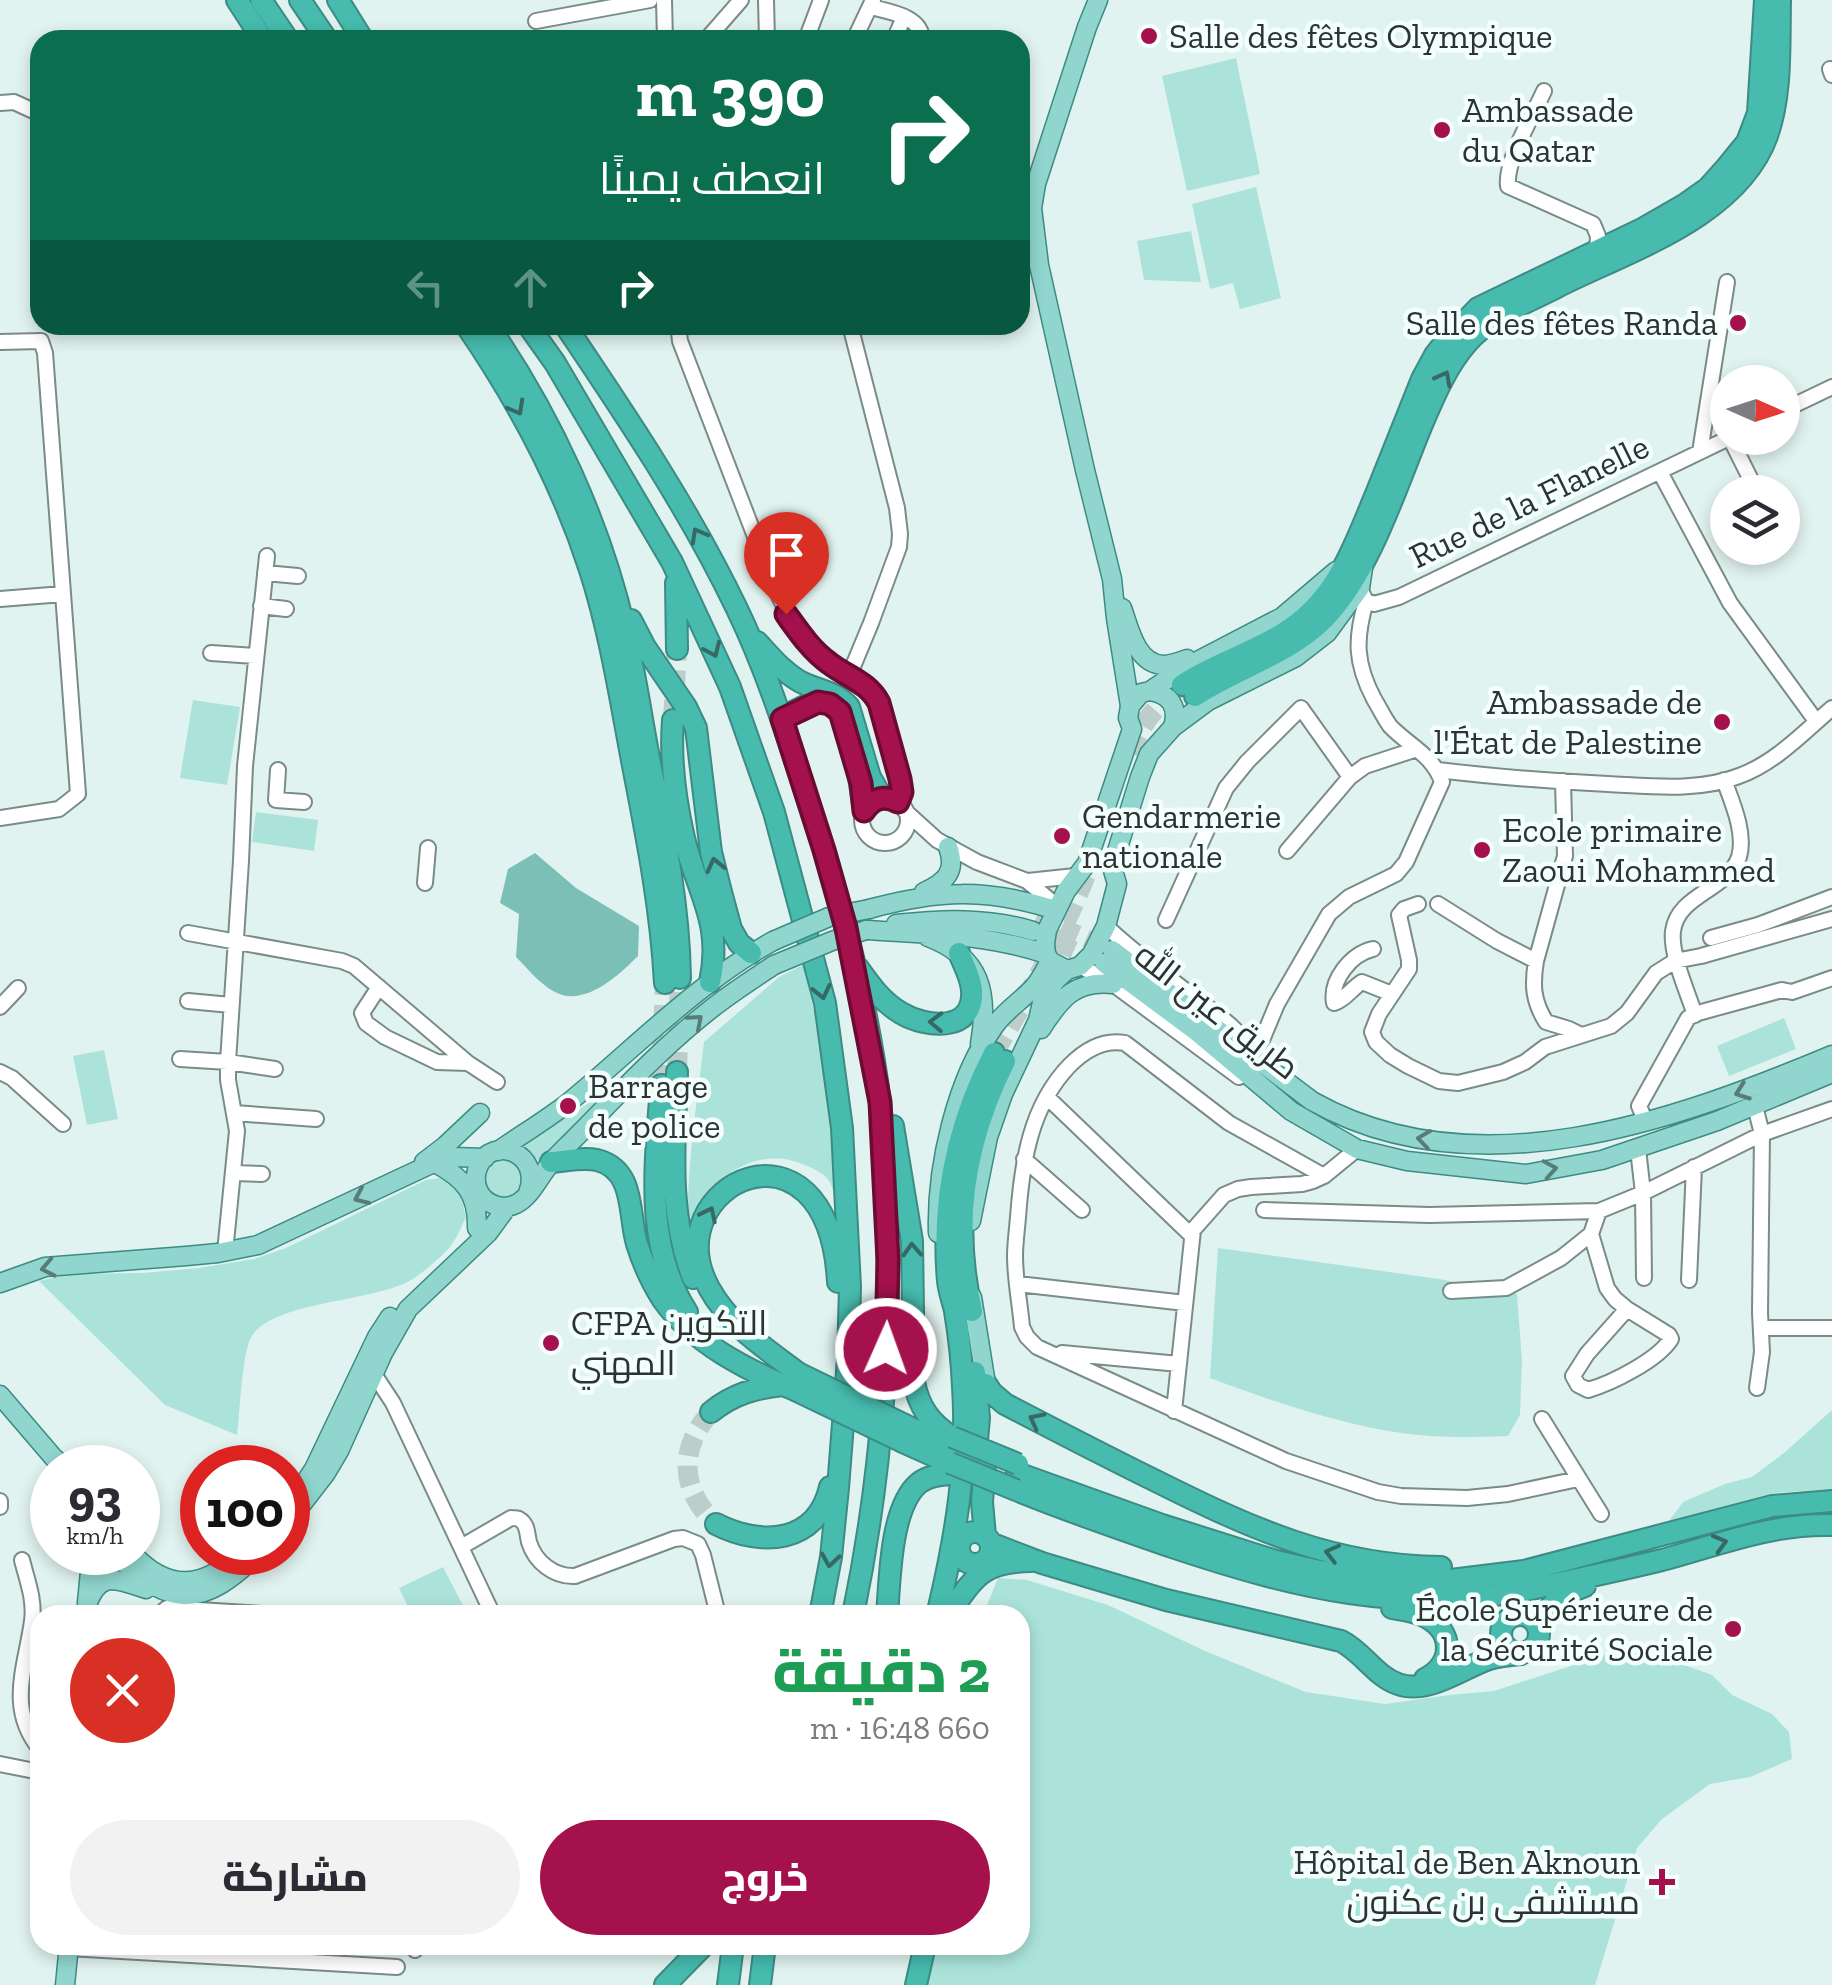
<!DOCTYPE html>
<html lang="ar">
<meta charset="utf-8">
<style>
:root{--surface:#fff;--page:#f2f2f3;--text:#2b2b33;--muted:#7c7c81;--accent:#a5114d}
body{margin:0;font-family:"Zilla Slab",Cairo,serif;background:var(--page);color:var(--text);direction:rtl;height:100vh;display:flex;flex-direction:column;font-size:38px;white-space:nowrap}
*{box-sizing:border-box;margin:0}
p{font-size:32px;color:var(--muted)}
.icon{flex:none;width:55px;height:55px;fill:none;stroke:currentColor;stroke-width:2;stroke-linecap:round;stroke-linejoin:round}
.map{position:relative;flex:1;overflow:hidden;direction:ltr}
.panel{position:absolute;left:30px;top:1605px;width:1000px;height:350px;display:flex;flex-direction:column;background:var(--surface);border-radius:30px;box-shadow:0 5px 15px #0003;direction:rtl}
.panel>*{flex:none}
.guide{position:absolute;left:30px;top:30px;width:1000px;height:305px;border-radius:30px;box-shadow:0 5px 15px #0003;direction:rtl;background:#0b6e4f;color:#fff;overflow:hidden}
.needle{width:65px;rotate:93deg}
.fabs{position:absolute;left:1710px;top:365px;display:grid;gap:20px}
.fabs a{display:grid;place-items:center;width:90px;height:90px;border-radius:50%;background:var(--surface);box-shadow:0 5px 15px #0003;font-size:50px}
.speed{position:absolute;left:30px;top:1445px;display:flex;gap:20px;font-size:50px;font-weight:700;text-align:center}
.speed>*{display:grid;place-content:center;width:130px;height:130px;border-radius:50%;background:var(--surface);box-shadow:0 5px 15px #0003;line-height:1}
.speed small{font-size:25px;font-weight:400}
.speed .limit{border:15px solid #d22;background:#fff;color:#111}
.pin{position:absolute;display:grid;place-items:center;width:85px;height:85px;color:#fff;margin:-102px -42px;border-radius:50% 50% 50% 0;rotate:-45deg;box-shadow:0 0 10px #0007}
.pin .icon{rotate:45deg}
.me{position:absolute;width:110px;margin:-55px;rotate:2deg;stroke-linejoin:round;filter:drop-shadow(0 0 8px #0008)}
.turn{display:flex;align-items:center;gap:35px;height:210px;padding:0 40px;font-size:45px}
.turn .icon{width:130px;height:130px;stroke-width:2.5}
.turn b{display:block;font-size:70px;line-height:85px}
.lanes{display:flex;align-items:center;height:95px;padding:0 40px;background:#0003;justify-content:center;gap:50px;direction:ltr}
.lanes .off{opacity:.35}
.round{display:grid;place-items:center;flex:none;width:105px;height:105px;border-radius:52px;background:var(--page)}
.overview{display:flex;align-items:center;justify-content:space-between;height:170px;padding:0 40px}
h1{font-size:60px;font-weight:800;line-height:75px;color:#1e9e55}
.button{display:flex;gap:20px;margin-top:auto;padding:20px 40px}
.button a{flex:1;height:115px;border-radius:60px;background:var(--accent);color:#fff;font-size:40px;font-weight:800;line-height:115px;text-align:center}
.button a+a{background:var(--page);color:var(--text)}
.map>svg:first-child{display:block}
</style>
<div class="map">
<svg width="1832" height="1985" viewBox="0 0 1832 1985">
<rect width="100%" height="100%" fill="#e1f3f0"/>
<path fill="#abe3db" d="M1236,58L1260,174L1187,191L1162,76Z
M1256,187L1281,298L1240,309L1233,283L1210,289L1192,204Z
M1191,231L1201,282L1144,280L1137,241Z
M193,700L240,707L227,785L180,778Z
M256,812L318,820L314,851L252,842Z
M803,965L817,1022L829,1086L837,1204C834,1197 833,1187 829,1181C823,1172 812,1168 802,1164C762,1146 714,1174 696,1211C691,1223 691,1237 689,1250C684,1181 696,1111 704,1042L779,977Z
M1784,1018L1796,1049L1729,1076L1717,1046Z
M694,1019L535,1171L518,1148L608,1091Z
M104,1050L118,1119L87,1125L73,1056Z
M483 1178a20 20 0 1 1 40 0a20 20 0 1 1-40 0Z
M446,1177L459,1188L466,1217C462,1225 458,1236 452,1244C445,1254 422,1274 411,1280C374,1302 274,1301 252,1336C242,1350 240,1413 237,1435L165,1405L39,1281L69,1274L142,1273L199,1268L254,1259L286,1248L426,1180Z
M1218,1248L1439,1279L1517,1294L1522,1361L1520,1415L1508,1436C1467,1438 1424,1438 1383,1430C1324,1419 1266,1399 1210,1378Z
M1832,1410V1489L1774,1493L1669,1521L1683,1502L1725,1484L1752,1477L1784,1453Z
M443,1567L468,1615H412L399,1588Z
M998,1578L1027,1580L1108,1605L1205,1651L1306,1692L1385,1704L1450,1695L1494,1691L1620,1650L1679,1663L1712,1675L1732,1695L1772,1714L1789,1732L1792,1759L1750,1777L1710,1784L1662,1819L1637,1848L1595,1985H922L936,1945H1020V1615H983Z"/>
<path fill="#7cbfb6" d="M535,853L576,888L639,926L638,956C618,976 583,1009 553,991C539,983 527,968 516,957L519,914L500,903L508,869Z"/>
<g fill="none" stroke-linecap="round" stroke-linejoin="round">
<path stroke="#bdcdca" stroke-width="18" stroke-dasharray="18 9" stroke-linecap="butt" d="M1037,916L1108,948
M1033,932L1101,962"/>
<path stroke="#bdcdca" stroke-width="20" stroke-dasharray="20 10" stroke-linecap="butt" d="M673,720L677,649
M1130,753C1143,720 1155,707 1182,685
M994,1053C1032,989 1068,926 1093,856
M677,1072L680,978
M661,1085L665,983
M711,1412C678,1448 680,1491 716,1524"/>
<defs>
<path id="minor" d="M664,0L665,40
M766,0L767,40
M871,7C890,12 922,16 922,40
M536,21L650,0
M706,40L741,0
M809,40V32L821,0
M854,40L873,0
M894,40L904,17
M1830,69L1832,75
M1544,91C1533,116 1505,160 1508,186L1593,224L1598,236L1597,250
M0,103L14,102L40,114
M1020,246L1039,265
M681,325L679,332L680,341L772,581C786,612 801,643 830,664C844,675 865,679 875,695C887,714 895,756 901,779L902,791L898,802
M0,342L41,341L45,353L78,794L59,809L0,818
M1782,411L1832,387
M1730,438L1757,492
M1700,452L1727,282
M1660,472L1730,603L1816,721
M265,573L298,576
M1362,593L1366,601L1374,604L1399,597L1729,438
M0,599L63,594
M261,606L286,609
M211,653L255,656
M849,676L871,623L899,547L900,534L897,508L850,325
M278,770L276,800L304,802
M1438,770C1495,777 1551,781 1608,784C1650,786 1698,792 1739,776C1775,763 1803,733 1832,708
M862 820a23 23 0 1 1 46 0a23 23 0 1 1-46 0Z
M905,811L937,840L977,862L1027,881L1058,907
M1287,851L1350,777L1365,766L1417,749
M1028,881L1075,876
M425,883L428,848
M1418,904L1404,909L1399,915L1409,960V969L1379,1014L1372,1032L1376,1042L1390,1055L1408,1066L1439,1081L1458,1083L1503,1072L1525,1062L1545,1047L1611,1026L1627,1013L1656,973L1675,961L1701,956L1832,919
M1438,904L1497,941L1536,961C1532,985 1533,1001 1546,1022L1569,1029L1581,1035
M1166,920L1226,788L1247,762L1301,708L1350,777
M1106,926C1133,952 1164,974 1194,997C1215,1013 1239,1028 1252,1052
M188,933L342,961L354,966L468,1063L497,1082
M1711,938L1758,925L1832,897
M1373,949C1351,954 1330,980 1334,1003C1345,1000 1352,988 1362,982L1392,994
M1536,961L1565,856L1563,781
M1080,966L1113,984L1239,1077
M379,987L362,1013L366,1023L385,1037L437,1062L468,1063
M188,1001L231,1005
M0,1007L18,988
M1695,1015C1688,993 1670,954 1673,931C1678,894 1727,891 1739,857C1746,833 1732,802 1724,780
M1255,1057L1277,1004L1329,914L1349,897L1396,874L1406,862L1442,782C1433,755 1409,746 1390,726C1384,718 1379,707 1374,699C1355,663 1355,639 1366,601
M180,1059L228,1062L275,1069
M0,1072L12,1078L63,1124
M1047,1097L1191,1235
M1755,1106L1762,1134L1760,1313L1762,1352L1757,1388
M234,1113L316,1119
M1645,1120L1639,1106L1688,1018L1698,1013L1782,990L1792,992L1832,978
M1638,1149L1643,1193L1644,1278
M1024,1159L1082,1210
M234,1173L262,1174
M1324,1176L1229,1123L1125,1043C1103,1039 1085,1050 1070,1065C1030,1106 1022,1163 1018,1217C1017,1230 1015,1244 1015,1256C1015,1280 1020,1304 1022,1327L1027,1337L1037,1347L1286,1461L1378,1492L1401,1496L1467,1498L1508,1494L1578,1479
M1264,1210L1429,1215L1599,1211
M225,1252L237,1131L228,1080V1062L241,861L245,766L267,556
M1689,1280L1694,1167
M1018,1284L1185,1303
M1451,1291L1506,1288L1561,1258L1591,1234
M1627,1309L1587,1354L1573,1376L1578,1385L1588,1390C1612,1383 1658,1360 1671,1339L1669,1335L1627,1309L1615,1299L1607,1288L1591,1234L1599,1211L1643,1193L1762,1134L1832,1109
M1761,1328H1832
M1062,1353L1179,1364
M374,1374L393,1403L493,1615
M1174,1411L1193,1230L1224,1195L1238,1189L1251,1187L1302,1184L1313,1181L1324,1176L1357,1149
M1542,1419L1601,1514
M0,1501V1507
M461,1547L511,1518C513,1518 517,1518 519,1519C528,1524 527,1534 529,1542C535,1562 554,1577 575,1576L674,1539L683,1538L698,1544L703,1555L718,1615
M22,1560C27,1580 35,1600 32,1621C26,1666 6,1708 40,1749
M159,1615L167,1608L279,1615
M0,1764L40,1772
M68,1948L397,1967
M415,1950L418,1945"/>
<path id="major" d="M1122,608C1129,627 1136,664 1163,665C1170,665 1179,662 1187,659
M1150,691C1170,694 1179,707 1173,727
M1130,706L1141,693L1150,691L1184,668L1282,617L1336,571
M924,892C946,882 957,871 948,847
M869,909C939,890 986,888 1056,910
M896,924C943,919 987,917 1033,931
M866,930C929,934 986,934 1046,954
M928,937C981,957 989,992 980,1044
M1112,950L1312,1101C1475,1193 1674,1121 1832,1055
M1104,963L1197,1032L1291,1111L1357,1149L1407,1161L1526,1174L1602,1160L1717,1121L1832,1073
M1067,970L1050,961L1046,954L1045,944L1047,930L1066,891L1087,863L1132,729L1128,718L1130,706L1116,618L1112,579L1085,470L1039,265L1032,208L1036,184L1087,27L1098,0
M1041,1029C1061,998 1075,980 1113,984
M498,1151C521,1135 546,1120 568,1103C635,1048 697,983 773,941
M424,1162L445,1146L480,1113
M435,1163C464,1178 478,1194 477,1228
M528,1193C543,1154 493,1133 478,1167C475,1175 475,1183 478,1190C484,1204 502,1211 516,1204C531,1197 540,1175 551,1163C557,1155 565,1148 572,1141C617,1096 661,1048 711,1009C731,993 753,979 774,965
M971,1221L988,1137L1003,1094L1038,1020L1043,998L1057,979L1067,970L1080,966L1092,954L1106,926L1117,884L1112,867L1140,777L1149,754L1173,727L1208,701L1296,657L1327,633L1360,588L1363,568
M938,1233C936,1167 956,1079 995,1025C1006,1010 1021,1001 1034,987C1041,979 1045,970 1050,961
M0,1283L45,1267L186,1256L218,1253L258,1245L429,1165L455,1157L485,1158
M972,1297L986,1384
M0,1395L53,1457L65,1468
M301,1489L314,1469L377,1337L390,1317
M288,1522L326,1473L339,1451L383,1353L408,1309L488,1233L507,1207
M114,1552C170,1611 204,1608 260,1552
M131,1552C168,1593 204,1589 242,1552
M87,1602L92,1552
M87,1605C100,1569 118,1580 146,1589
M65,1985L69,1945"/>
<path id="highway" d="M237,0L263,40
M261,0L288,40
M300,0L327,40
M338,0L363,40
M466,325C518,401 562,483 590,570C611,635 621,704 634,771C648,843 661,910 665,983
M488,325C551,417 600,522 625,631C635,673 641,716 649,758C664,831 679,903 680,978
M528,325L555,363L672,562L730,687L774,812L825,1003L842,1128L850,1287L848,1359L838,1488L831,1557L820,1615
M565,325C627,417 689,509 737,609C766,669 786,732 806,794C839,894 867,997 880,1103C884,1135 884,1168 886,1201C892,1338 881,1480 853,1615
M676,583L677,649
M631,620L645,647L686,707L696,728L711,852L721,892L731,929L739,943L751,953
M757,642C770,656 782,671 799,681C817,691 835,690 849,707L870,777L882,798
M1182,685C1216,662 1257,652 1291,628C1338,596 1355,544 1376,494C1391,456 1407,417 1422,379L1435,355L1446,341L1478,308L1644,228L1684,205L1708,188L1725,169L1747,142L1758,113L1765,0
M1195,696C1237,668 1289,655 1325,618C1371,570 1397,484 1423,422C1435,394 1447,366 1467,343C1490,316 1526,303 1557,287C1628,251 1737,218 1767,136C1782,94 1779,44 1780,0
M781,719C800,708 819,694 838,709
M673,720C670,759 675,799 684,838C697,893 723,922 710,982
M858,770L864,811
M858,968C870,985 882,1002 901,1013C926,1028 975,1033 972,990C971,977 964,965 959,953
M677,1072C675,1141 667,1212 693,1278
M661,1085C656,1162 643,1244 687,1312
M893,1126L912,1241L914,1382C919,1407 930,1423 952,1437
M551,1162C566,1161 582,1157 597,1160C636,1170 628,1214 637,1244C643,1263 652,1283 663,1300C693,1343 747,1370 795,1390
M972,1311C951,1224 965,1141 1005,1061
M975,1372L979,1418L975,1462
M798,1373C765,1348 730,1326 709,1288C653,1184 828,1102 838,1282
M986,1384L992,1393L1005,1404C1055,1430 1105,1456 1156,1481C1250,1528 1333,1566 1441,1567
M711,1412C733,1394 755,1388 783,1385
M905,1425L950,1446
M903,1442L950,1463
M1017,1473L1162,1525L1276,1561L1319,1571L1384,1579L1451,1580L1524,1571L1772,1506L1832,1501
M1016,1490C1067,1511 1120,1529 1172,1547C1295,1588 1406,1616 1536,1588C1578,1579 1621,1570 1662,1560C1718,1545 1773,1523 1832,1525
M716,1524C761,1547 817,1544 830,1487
M959 1548a16 16 0 1 1 32 0a16 16 0 1 1-32 0Z
M985,1536L982,1502L985,1463
M990,1543L1042,1563L1166,1600L1341,1641C1363,1652 1375,1676 1398,1684C1428,1695 1462,1668 1489,1659C1499,1656 1510,1655 1521,1654
M939,1607C956,1535 968,1461 963,1387C962,1362 959,1336 955,1311C953,1301 949,1292 948,1281C941,1201 957,1124 994,1053
M1392,1608C1403,1610 1414,1611 1424,1616C1455,1631 1454,1664 1425,1679
M950,1612C976,1575 983,1562 1031,1561
M1501 1634a19 19 0 1 1 38 0a19 19 0 1 1-38 0Z
M887,1615C890,1580 890,1507 919,1483C928,1476 939,1475 950,1474
M1539,1630C1545,1605 1561,1595 1585,1586
M665,1985L704,1945
M728,1985L733,1945
M760,1985L765,1945
M916,1985L925,1945"/>
</defs>
<use href="#minor" stroke="#7a8b88" stroke-width="18"/>
<use href="#major" stroke="#3d8b83" stroke-width="21"/>
<use href="#highway" stroke="#3d8b83" stroke-width="24"/>
<use href="#minor" stroke="#fff" stroke-width="14"/>
<use href="#major" stroke="#90d6ce" stroke-width="18"/>
<use href="#highway" stroke="#46bbae" stroke-width="20"/>
<defs>
<path id="major-bridge" d="M773,941L829,917L869,909
M774,965L832,941L866,930"/>
<path id="highway-bridge" d="M798,1373L905,1425
M795,1390L903,1442
M952,1437L1018,1464
M950,1463L1016,1490"/>
</defs>
<use href="#major-bridge" stroke="#3d8b83" stroke-width="21" stroke-linecap="butt"/>
<use href="#highway-bridge" stroke="#3d8b83" stroke-width="24" stroke-linecap="butt"/>
<use href="#major-bridge" stroke="#90d6ce" stroke-width="18"/>
<use href="#highway-bridge" stroke="#46bbae" stroke-width="20"/>
</g>
<defs><path id="oneway-chevron" d="M-2-3.5L2.5 0L-2 3.5" fill="none" stroke-width="1.6" stroke-linecap="round" stroke-linejoin="round" transform="scale(2.5)"/></defs>
<g stroke="#366964">
<use href="#oneway-chevron" transform="translate(1444 378) rotate(-62)"/>
<use href="#oneway-chevron" transform="translate(517 408) rotate(61)"/>
<use href="#oneway-chevron" transform="translate(698 535) rotate(-119)"/>
<use href="#oneway-chevron" transform="translate(713 650) rotate(66)"/>
<use href="#oneway-chevron" transform="translate(715 865) rotate(-103)"/>
<use href="#oneway-chevron" transform="translate(822 992) rotate(77)"/>
<use href="#oneway-chevron" transform="translate(936 1022) rotate(-178)"/>
<use href="#oneway-chevron" transform="translate(709 1214) rotate(-64)"/>
<use href="#oneway-chevron" transform="translate(912 1250) rotate(-93)"/>
<use href="#oneway-chevron" transform="translate(1036 1420) rotate(-153)"/>
<use href="#oneway-chevron" transform="translate(1720 1543) rotate(-16)"/>
<use href="#oneway-chevron" transform="translate(1332 1553) rotate(-166)"/>
<use href="#oneway-chevron" transform="translate(830 1560) rotate(99)"/>
</g>
<g stroke="#597c78">
<use href="#oneway-chevron" transform="translate(696 1021) rotate(-41)"/>
<use href="#oneway-chevron" transform="translate(1742 1092) rotate(160)"/>
<use href="#oneway-chevron" transform="translate(1424 1139) rotate(-172)"/>
<use href="#oneway-chevron" transform="translate(1550 1169) rotate(-10)"/>
<use href="#oneway-chevron" transform="translate(361 1197) rotate(156)"/>
<use href="#oneway-chevron" transform="translate(48 1268) rotate(169)"/>
</g>
<g fill="none" stroke-linecap="round" stroke-linejoin="round">
<defs>
<path id="route" d="M786,614C799,632 811,650 829,663C847,677 868,682 879,703L900,779L902,792L898,802C884,795 873,798 864,811L861,783L840,712L830,704L818,702L782,719L824,850L846,928L880,1102L888,1260L886,1349"/>
</defs>
<use href="#route" stroke="#6b0b32" stroke-width="25"/>
<use href="#route" stroke="#a5114d" stroke-width="18"/>
</g>
<g fill="#a5114d" stroke="#f3fffd" stroke-width="4">
<circle cx="1149" cy="36" r="10"/>
<circle cx="1442" cy="130" r="10"/>
<circle cx="1738" cy="323" r="10"/>
<circle cx="1722" cy="722" r="10"/>
<circle cx="1062" cy="836" r="10"/>
<circle cx="1482" cy="850" r="10"/>
<circle cx="568" cy="1106" r="10"/>
<circle cx="551" cy="1343" r="10"/>
<circle cx="1733" cy="1629" r="10"/>
<path d="M1657 1867h10v10h10v10h-10v10h-10v-10h-10v-10h10z"/>
</g>
<g text-anchor="middle" dominant-baseline="central" stroke-width="9" stroke-linejoin="round" paint-order="stroke">
<g font-size="35" fill="#2c3332" stroke="#f3fffd" text-anchor="start">
<text x="1169" y="36">Salle des fêtes Olympique</text>
<text x="1462" y="110">Ambassade<tspan x="1462" dy="40">du Qatar</tspan></text>
<text x="1718" y="323" text-anchor="end">Salle des fêtes Randa</text>
<text x="1702" y="702" text-anchor="end">Ambassade de<tspan x="1702" dy="40">l'État de Palestine</tspan></text>
<text x="1082" y="816">Gendarmerie<tspan x="1082" dy="40">nationale</tspan></text>
<text x="1502" y="830">Ecole primaire<tspan x="1502" dy="40">Zaoui Mohammed</tspan></text>
<text x="588" y="1086">Barrage<tspan x="588" dy="40">de police</tspan></text>
<text x="571" y="1323">CFPA التكوين<tspan x="571" dy="40">المهني</tspan></text>
<text x="1713" y="1609" text-anchor="end">École Supérieure de<tspan x="1713" dy="40">la Sécurité Sociale</tspan></text>
<text x="1640" y="1862" text-anchor="end">Hôpital de Ben Aknoun<tspan x="1640" dy="40">مستشفى بن عكنون</tspan></text>
</g>
<g font-size="35" fill="#2c3332" stroke="#f3fffd">
<text transform="translate(1529 501) rotate(-26)">Rue de la Flanelle</text>
<text transform="translate(1217 1011) rotate(38)">طريق عين الله</text>
</g>
</g>
</svg>
<div class="fabs">
<a><svg class="needle" viewBox="-14 -14 28 28"><path d="M0-13l5 13h-10z" fill="#e53935"/><path d="M0 13l5-13h-10z" fill="#7c7c81"/></svg></a>
<a><svg class="icon" aria-label="layers" viewBox="0 0 24 24"><path d="M12 4l9 5-9 5-9-5zM3 14l9 5 9-5"/></svg></a>
</div>
<div class="speed"><div>93<small>km/h</small></div><div class="limit">100</div></div>
<div class="pin" style="left:786px;top:614px;background:#d93025"><svg class="icon" aria-label="arrive" viewBox="0 0 24 24"><path d="M6 21V4h12l-3 4 3 4H6"/></svg></div>
<svg class="me" style="left:886px;top:1349px" viewBox="-20 -20 40 40"><circle r="17" fill="#a5114d" stroke="#fff" stroke-width="3"/><path d="M0-11L8 9 0 5-8 9z" fill="#fff"/></svg>
<div class="guide">
<div class="turn"><svg class="icon" aria-label="right" viewBox="0 0 24 24"><path d="M7 20v-9h11M14 6l5 5-5 5"/></svg><div><b>390 m</b>انعطف يمينًا</div></div>
<div class="lanes"><svg class="icon off" aria-label="left" viewBox="0 0 24 24"><path d="M17 20v-9H6M10 6l-5 5 5 5"/></svg><svg class="icon off" aria-label="ahead" viewBox="0 0 24 24"><path d="M12 20V5M6 11l6-6 6 6"/></svg><svg class="icon" aria-label="right" viewBox="0 0 24 24"><path d="M7 20v-9h11M14 6l5 5-5 5"/></svg></div>
</div>
<section class="panel">
<div class="overview"><div><h1>2 دقيقة</h1><p>660 m · 16:48</p></div><a class="round" style="background:#d93025;color:#fff"><svg class="icon" aria-label="close" viewBox="0 0 24 24"><path d="M6 6l12 12M18 6L6 18"/></svg></a></div>
<div class="button"><a>خروج</a><a>مشاركة</a></div>
</section>
</div>
